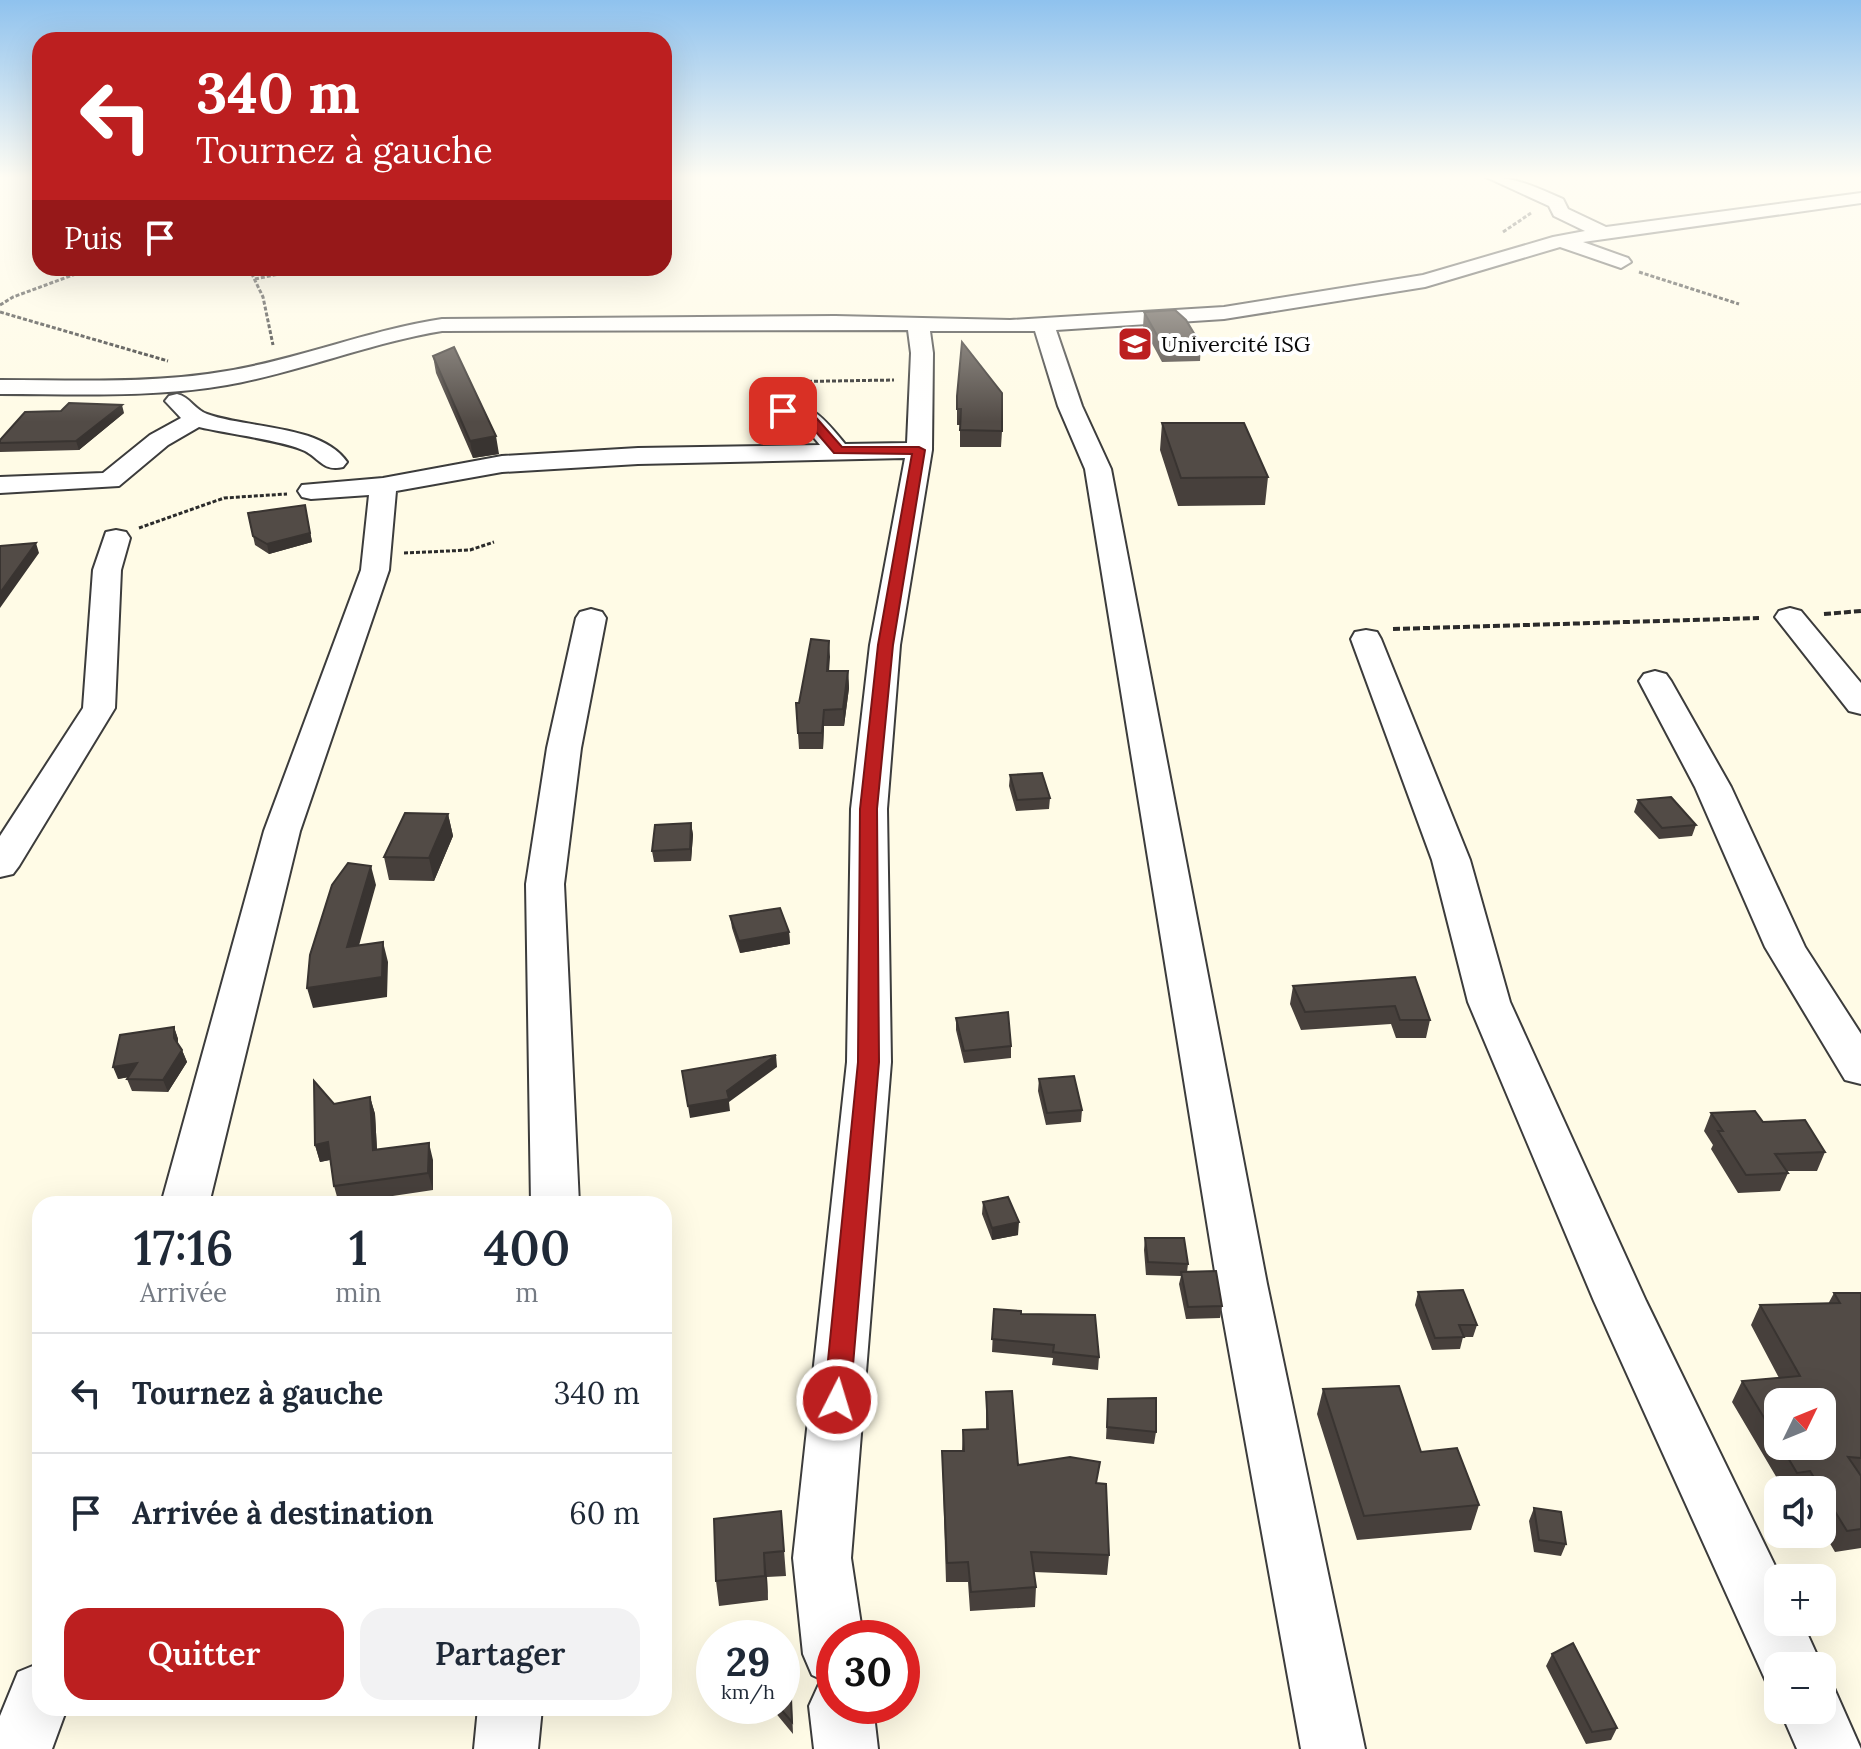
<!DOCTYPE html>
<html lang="fr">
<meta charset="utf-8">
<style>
:root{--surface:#fff;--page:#f2f2f3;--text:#1f2937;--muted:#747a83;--line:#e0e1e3;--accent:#bc1f20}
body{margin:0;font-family:Lora,serif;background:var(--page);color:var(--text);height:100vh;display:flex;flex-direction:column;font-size:30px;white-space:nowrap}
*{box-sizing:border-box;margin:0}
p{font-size:26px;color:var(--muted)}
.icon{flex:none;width:44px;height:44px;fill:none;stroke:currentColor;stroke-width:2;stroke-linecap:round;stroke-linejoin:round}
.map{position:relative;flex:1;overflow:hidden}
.drawer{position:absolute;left:32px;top:1196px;width:640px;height:520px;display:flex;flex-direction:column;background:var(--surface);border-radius:24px;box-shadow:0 8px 32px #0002}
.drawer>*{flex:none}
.guide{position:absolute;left:32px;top:32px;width:640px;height:244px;border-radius:24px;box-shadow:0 8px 32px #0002;background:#bc1f20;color:#fff;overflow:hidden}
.needle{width:52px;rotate:47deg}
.tools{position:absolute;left:1764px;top:1388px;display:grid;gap:16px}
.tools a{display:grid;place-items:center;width:72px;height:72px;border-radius:16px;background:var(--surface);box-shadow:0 8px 32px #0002;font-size:40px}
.speed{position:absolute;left:696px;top:1620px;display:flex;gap:16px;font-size:40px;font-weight:700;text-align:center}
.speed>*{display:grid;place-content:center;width:104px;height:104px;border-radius:50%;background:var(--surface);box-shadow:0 8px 32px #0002;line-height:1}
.speed small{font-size:20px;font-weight:400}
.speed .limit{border:12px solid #d22;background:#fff;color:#111}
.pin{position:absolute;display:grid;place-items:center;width:68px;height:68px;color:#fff;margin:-34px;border-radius:16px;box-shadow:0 4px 12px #0006}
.me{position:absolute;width:88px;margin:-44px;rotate:5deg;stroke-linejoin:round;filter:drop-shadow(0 0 6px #0008)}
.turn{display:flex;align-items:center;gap:28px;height:168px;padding:0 32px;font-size:36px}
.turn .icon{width:104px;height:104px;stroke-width:2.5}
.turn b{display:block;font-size:56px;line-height:68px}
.then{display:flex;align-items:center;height:76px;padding:0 32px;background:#0003;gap:16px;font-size:30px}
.eta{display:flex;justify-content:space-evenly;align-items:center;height:136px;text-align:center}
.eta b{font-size:48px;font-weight:600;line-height:56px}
.cta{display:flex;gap:16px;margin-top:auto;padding:16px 32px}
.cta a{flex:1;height:92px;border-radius:24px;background:var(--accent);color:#fff;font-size:32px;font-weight:600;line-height:92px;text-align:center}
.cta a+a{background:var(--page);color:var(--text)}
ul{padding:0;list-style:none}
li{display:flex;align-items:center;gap:24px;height:120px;padding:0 32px;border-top:2px solid var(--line)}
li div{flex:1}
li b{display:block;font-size:30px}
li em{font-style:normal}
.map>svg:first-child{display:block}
</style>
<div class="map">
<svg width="1861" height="1749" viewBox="0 0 1861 1749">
<rect width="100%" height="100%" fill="#fffbe6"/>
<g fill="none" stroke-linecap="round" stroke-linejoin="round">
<defs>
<path id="minor" d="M1486,177C1513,176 1538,188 1563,199L1568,209L1606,227L1861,193V203L1583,242L1628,258L1631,262L1621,268L1560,247L1425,287L1224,319L1056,330L1082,406L1111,469L1267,1284L1365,1749H1301L1217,1284L1085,469L1058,406L1035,331H930L933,353L932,450L900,645L887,809L891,1062L851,1558L863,1638H834V1706H873L878,1749H814L809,1706L819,1684L825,1681L812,1675L803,1654L793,1558L847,1062L851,809L870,645L905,458L638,464L502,472L396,491L389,570L300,831L209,1204H161L264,831L361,570L369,495L311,499L302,497L298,491L302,485L383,478L502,456L638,448L820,445L800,421L775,416L771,411L775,406C809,397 826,421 845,444L907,443L911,353L908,330L442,331C369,343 300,372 227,385C153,398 75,394 0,394V380C75,380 153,384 227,371C300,359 369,330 442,319L835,316L1010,320L1224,307L1423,275L1553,237L1585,231L1554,216L1549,206Z
M177,394C190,397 195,410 207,414C248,429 321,424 347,462L343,467C324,472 320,459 305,451C285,441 224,433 199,427L168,445L119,486L0,493V477L103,473L150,435L181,418L165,401L169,396Z
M116,530L126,532L130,538L121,570L115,708L19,866L13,874L0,877V836L83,708L93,570L106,532Z
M1790,608L1801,611L1861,683V714L1849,711L1775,617L1779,611Z
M591,609L602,612L606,618L581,748L564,884L579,1204H531L526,884L547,748L576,618L580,612Z
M1366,630L1377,632L1381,639L1470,860L1510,1002L1646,1301L1781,1578H1778V1622H1802L1822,1666H1778V1691L1769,1688L1594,1301L1468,1002L1432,860L1351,639L1355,632Z
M1655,671L1666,674L1671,681L1731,787L1805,947L1861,1034V1084L1845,1080L1765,947L1695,787L1639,681L1644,674Z
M40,1663V1708H67L52,1749H0V1716L18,1672Z
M1822,1682L1834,1688L1861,1749H1797L1780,1710H1822Z
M478,1708H542L538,1749H474Z"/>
</defs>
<use href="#minor" stroke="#3c3c3c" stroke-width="4"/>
<path stroke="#2b2b2b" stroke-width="3" stroke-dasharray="4 2" stroke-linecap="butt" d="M1503,232L1531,213
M242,268L250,270L263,297L273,345
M1639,272L1739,304
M255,279L307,268
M0,305L13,297L92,268
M0,312L168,361
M772,382L894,380
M139,528L224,498L287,494
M404,553L470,550L494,542"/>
<path stroke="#2b2b2b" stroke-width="4" stroke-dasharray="7 3" stroke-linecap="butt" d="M1824,614L1861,611
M1393,629L1759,618"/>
<use href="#minor" fill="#fff" fill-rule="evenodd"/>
</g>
<path fill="#47403c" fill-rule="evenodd" d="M1144,312L1201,345L1200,361L1162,362L1143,327Z
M433,356L499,454L473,458L436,373Z
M957,396L1002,431L1001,447H960V425H957Z
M124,413L79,450L0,452V440Z
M1162,423L1268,477L1265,505L1178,506L1160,450Z
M305,505L312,542L269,554L255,545L248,513Z
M829,641V671H848L849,688L844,726H824L823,749H799L796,703H799Z
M1010,775L1050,798L1049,809L1016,811L1009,786Z
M1638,800L1696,825L1692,836L1659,839L1634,812Z
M448,814L453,836L434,881L389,880L384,857Z
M691,823L693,835L691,861L654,862L652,851Z
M730,916L789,932L790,944L740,953L732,928Z
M1415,977L1430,1020L1426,1038H1396L1391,1024L1301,1030L1290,1004L1293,986Z
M956,1018L1011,1046V1058L964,1063L956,1030Z
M174,1027L178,1039V1044L182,1050L187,1062L168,1092L132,1091L127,1079L128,1077L118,1079Z
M1039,1079L1082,1110L1081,1122L1046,1125L1038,1091Z
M370,1097L375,1114L377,1150L433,1160V1190L339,1204L334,1186L330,1160L320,1162L315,1145L334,1104Z
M1711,1113L1763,1122L1825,1152L1817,1171H1787L1788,1173L1780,1191L1738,1193L1711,1149L1713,1145L1704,1131Z
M983,1202L1018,1235L992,1240L982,1214Z
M1145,1238L1188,1264L1187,1272L1222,1306L1220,1318L1186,1319L1179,1284L1181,1276L1146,1275L1144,1250Z
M1418,1292L1477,1325L1473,1337H1463L1460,1349L1432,1350L1415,1305Z
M1834,1293H1861V1548L1835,1552L1822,1530V1490H1784L1732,1402L1742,1381L1779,1378L1751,1325L1760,1305L1828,1304ZM1778,1402L1822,1446H1778Z
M994,1309L1021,1314L1099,1357L1098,1370L1052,1365L1053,1358L992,1352Z
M1323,1389L1421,1452L1479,1505L1471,1530L1357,1540L1317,1414Z
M986,1392L1018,1465L1097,1484L1109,1555L1107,1575L1034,1572L1036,1587L1035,1607L970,1611L968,1582H946L942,1451H962L963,1430L986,1429Z
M1108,1399L1156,1432L1154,1444L1106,1439Z
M1534,1508L1566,1544L1561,1556L1534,1552L1529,1521Z
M781,1511L786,1576L767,1577L768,1600L719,1606L716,1581Z
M1552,1654L1617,1728L1611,1740L1586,1744L1546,1666Z
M790,1661L793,1734L774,1711L765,1712L764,1706H782Z"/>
<path fill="#393431" d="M122,405L124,413L79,450L76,441Z
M496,436L499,454L473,458L470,441Z
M305,505L312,542L269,554L267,544Z
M36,543L39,553L0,608V593Z
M829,641L830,657L828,687L827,671Z
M848,671L849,688L844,726L843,709Z
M824,710V726L823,749L822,733Z
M448,814L453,836L434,881L429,858Z
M691,823L693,835L691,861L690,849Z
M371,866L376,885L353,967L347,947Z
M789,932L790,944L740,953L739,941Z
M383,942L388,962L387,997L313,1008L307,988Z
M174,1027L178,1039V1050L174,1038Z
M182,1050L187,1062L168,1092L163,1080Z
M776,1055L777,1067L729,1102L730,1111L690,1118L688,1106L727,1091Z
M137,1063L142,1075L118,1079L113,1067Z
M370,1097L375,1114L378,1168L373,1150Z
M328,1142L334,1159L320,1162L315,1145Z
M429,1143L433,1160V1190L428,1173Z
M1019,1222L1018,1235L992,1240V1228Z
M664,1513L667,1531L664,1549Z
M764,1553L767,1577L768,1600L765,1576Z"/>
<path fill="#524b46" stroke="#393431" stroke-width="2" d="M1175,310L1186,320L1201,345L1163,346L1144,312Z
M962,342L1002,393V431L960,430L961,409H957V396Z
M454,347L496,436L470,441L433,356Z
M69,403L122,405L76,441L0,443V440L25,412L61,411Z
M1162,423H1244L1268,477L1181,478Z
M305,505L310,533L267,544L253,536L248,513Z
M36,543L0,593V546Z
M811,639L829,641L827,671H848L843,709L824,710L822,733H798L796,703H799Z
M1042,773L1050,798L1017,800L1010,775Z
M1671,797L1696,825L1662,828L1638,800Z
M405,813L448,814L429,858L384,857Z
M691,823L690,849L652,851L655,825Z
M348,863L371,866L347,947L383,942L382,977L307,988L310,955L332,885Z
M780,908L789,932L739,941L730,916Z
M1415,977L1430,1020H1400L1395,1006L1305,1012L1293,986Z
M1008,1012L1011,1046L964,1051L956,1018Z
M174,1027V1038L182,1050L163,1080L127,1079L137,1063L113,1067L120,1035Z
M776,1055L727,1091L729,1099L688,1106L682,1071Z
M1074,1076L1082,1110L1047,1113L1039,1079Z
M314,1081L334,1104L370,1097L373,1150L429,1143L428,1173L334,1186L328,1142L315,1145Z
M1755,1111L1763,1122L1805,1120L1825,1152L1775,1154L1788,1173L1746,1175L1718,1131H1723L1711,1113Z
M1008,1197L1019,1222L992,1228L983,1202Z
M1145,1238H1184L1188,1264L1148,1262Z
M1216,1271L1222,1306L1188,1307L1181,1272Z
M1463,1290L1477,1325H1459L1464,1337L1435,1338L1418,1292Z
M1834,1293H1861V1458L1848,1457L1861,1476V1529L1847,1531L1810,1471L1797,1473L1781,1446H1822V1402H1778V1441L1742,1381L1800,1376L1760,1305L1840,1303Z
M994,1309L1021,1311V1314L1095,1315L1099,1357L1053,1352L1054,1345L992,1339Z
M1399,1386L1421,1452L1457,1448L1479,1505L1364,1516L1323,1389Z
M1012,1391L1018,1465L1070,1457L1100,1462L1096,1483L1106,1484L1109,1555L1031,1552L1036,1587L971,1592L968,1562L947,1563L942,1451H964L963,1430L988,1429L986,1392Z
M1156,1398V1432L1107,1427L1108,1399Z
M1534,1508L1561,1512L1566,1544L1539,1540Z
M781,1511L784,1551L764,1553L765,1576L716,1581L714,1519Z
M1573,1643L1617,1728L1592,1732L1552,1654Z
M782,1649H789L792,1722L778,1706H782Z"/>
<linearGradient id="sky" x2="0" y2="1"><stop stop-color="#8fc2ee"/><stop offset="0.42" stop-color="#fffdf4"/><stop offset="1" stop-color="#fffdf4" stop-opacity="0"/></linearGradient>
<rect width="1861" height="422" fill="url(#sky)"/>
<path fill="#bc1f20" stroke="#7a1415" stroke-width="2" d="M783,407L812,413L842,447H919L925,450L893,645L877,809L879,1062L850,1400L846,1408L837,1411L827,1408L824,1400L858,1062L860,809L878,645L912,454L834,453L804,418L779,413L777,411Z"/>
<defs>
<symbol id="school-square" viewBox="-11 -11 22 22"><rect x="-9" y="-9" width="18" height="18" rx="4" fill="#bc1f20" stroke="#fff"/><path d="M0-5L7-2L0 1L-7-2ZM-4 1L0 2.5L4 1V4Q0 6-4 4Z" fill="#fff"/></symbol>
</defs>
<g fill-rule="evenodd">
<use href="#school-square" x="1115" y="324" width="40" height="40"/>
</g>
<g text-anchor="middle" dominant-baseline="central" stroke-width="8" stroke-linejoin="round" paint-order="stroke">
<g font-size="22" fill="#090909" stroke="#fff" text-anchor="start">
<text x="1161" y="344">Univercité ISG</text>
</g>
</g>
</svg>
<div class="tools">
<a><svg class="needle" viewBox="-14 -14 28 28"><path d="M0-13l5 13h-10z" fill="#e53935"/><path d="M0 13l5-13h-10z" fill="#747a83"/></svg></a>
<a><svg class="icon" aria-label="sound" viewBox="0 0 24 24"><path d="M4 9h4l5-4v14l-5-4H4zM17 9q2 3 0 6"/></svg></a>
<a>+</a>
<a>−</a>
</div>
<div class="speed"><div>29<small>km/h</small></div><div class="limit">30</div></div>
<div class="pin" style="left:783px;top:411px;background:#d93025"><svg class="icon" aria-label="arrive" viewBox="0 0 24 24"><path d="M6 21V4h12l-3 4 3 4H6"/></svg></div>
<svg class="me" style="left:837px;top:1400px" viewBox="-20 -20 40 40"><circle r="17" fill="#bc1f20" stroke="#fff" stroke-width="3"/><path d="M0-11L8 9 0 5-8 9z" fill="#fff"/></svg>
<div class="guide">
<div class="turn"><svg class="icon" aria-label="left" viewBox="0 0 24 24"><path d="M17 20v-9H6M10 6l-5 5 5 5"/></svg><div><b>340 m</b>Tournez à gauche</div></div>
<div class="then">Puis<svg class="icon" aria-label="arrive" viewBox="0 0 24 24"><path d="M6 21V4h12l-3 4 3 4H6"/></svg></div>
</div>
<section class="drawer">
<div class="eta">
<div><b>17:16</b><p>Arrivée</p></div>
<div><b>1</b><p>min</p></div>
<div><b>400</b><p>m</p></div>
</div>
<ul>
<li><svg class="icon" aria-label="left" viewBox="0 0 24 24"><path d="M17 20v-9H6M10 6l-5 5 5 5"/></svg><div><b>Tournez à gauche</b></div><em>340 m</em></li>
<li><svg class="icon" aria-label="arrive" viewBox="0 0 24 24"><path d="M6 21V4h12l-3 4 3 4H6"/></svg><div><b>Arrivée à destination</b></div><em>60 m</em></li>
</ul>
<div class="cta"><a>Quitter</a><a>Partager</a></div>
</section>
</div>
